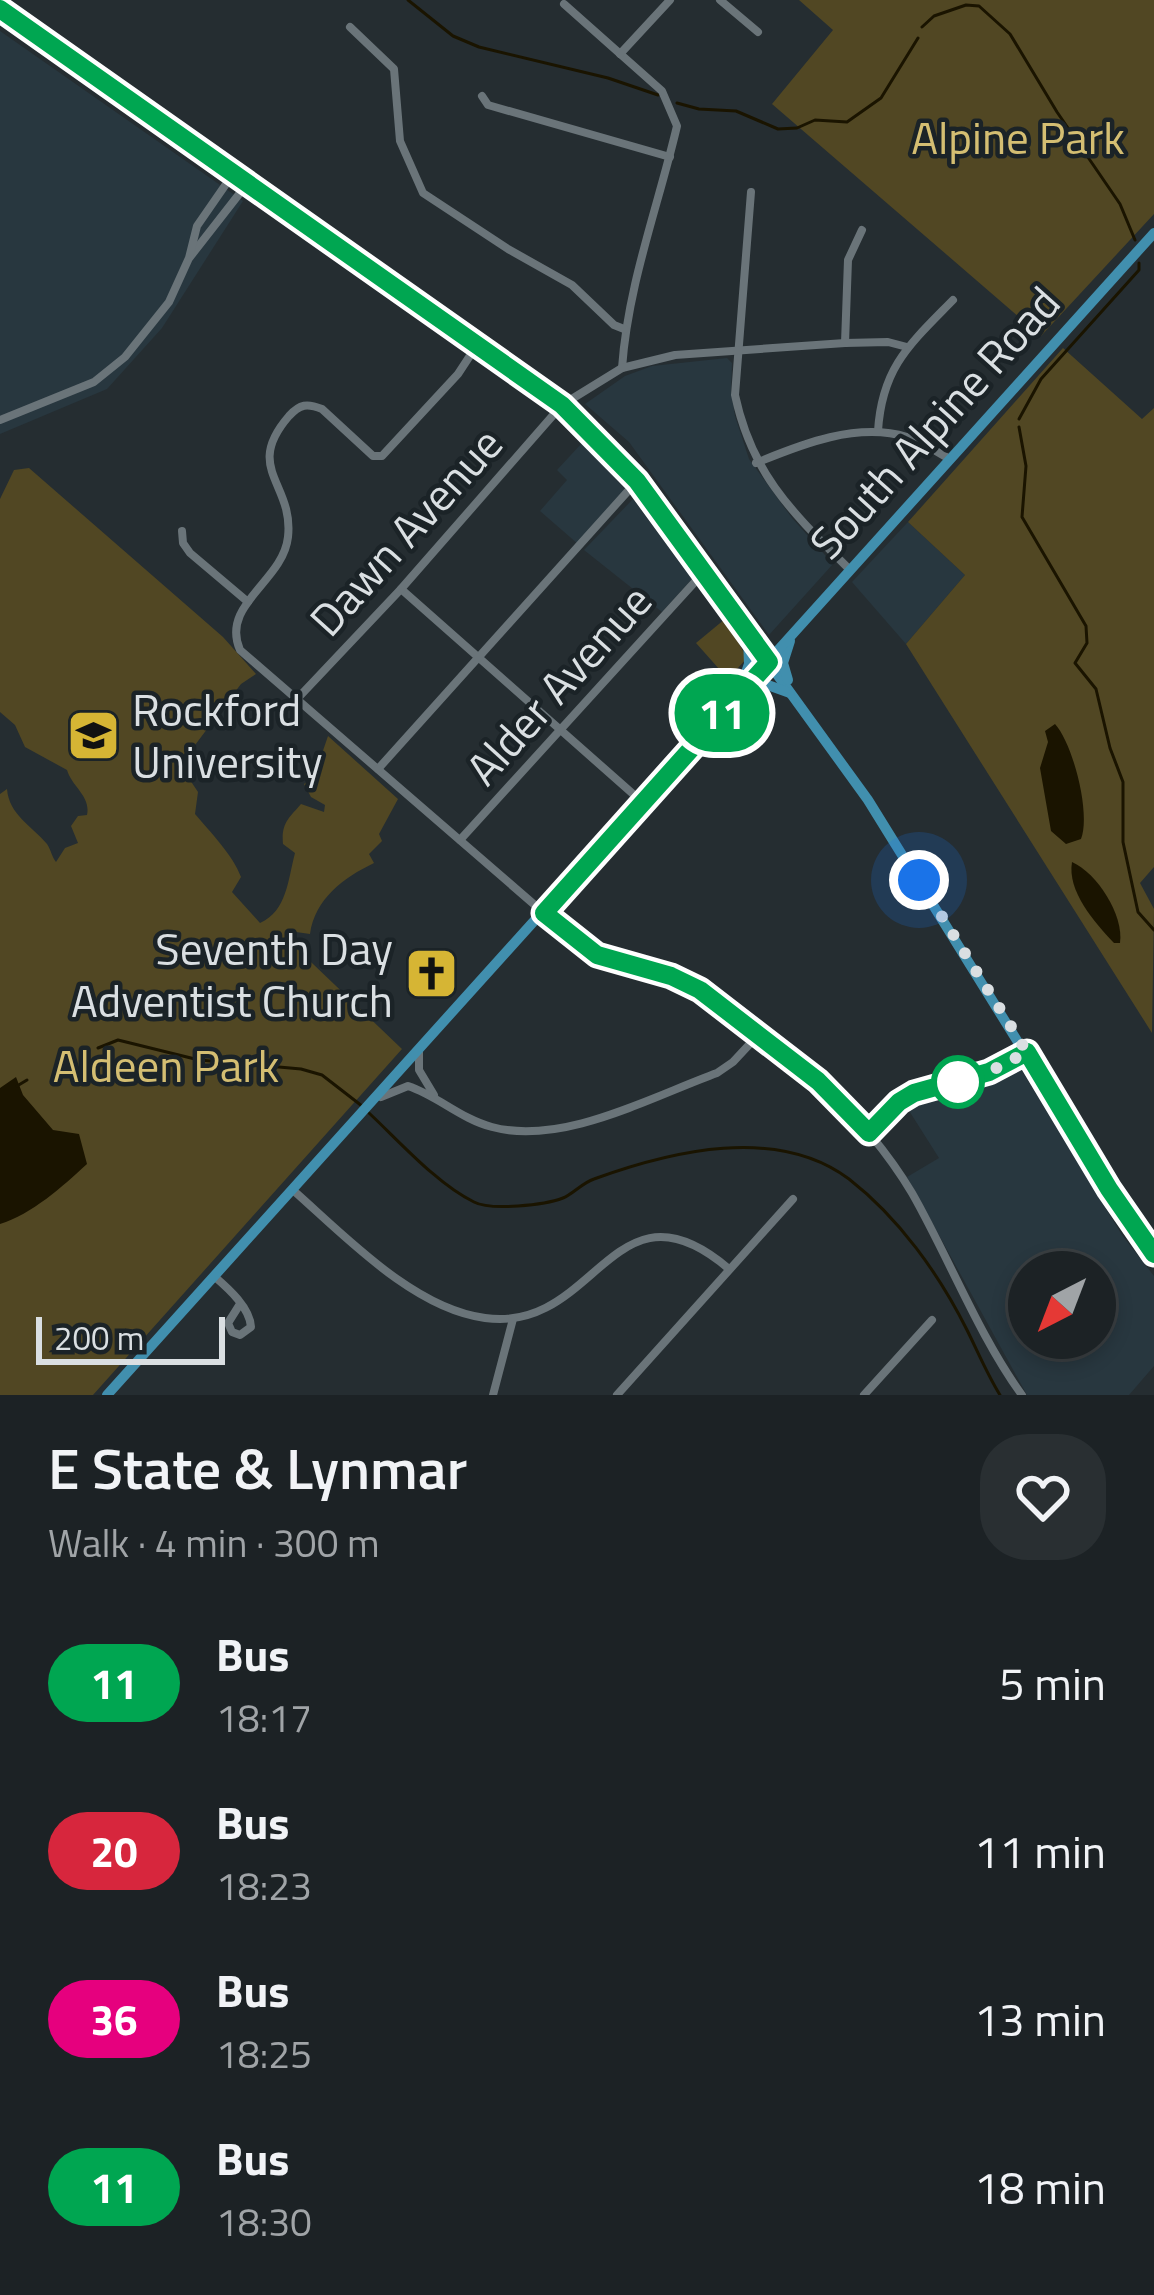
<!DOCTYPE html>
<html lang="en">
<head>
<meta charset="utf-8">
<style>
  :root { --surface:#1c2225; --page:#292f32; --text:#f1f3f6; --muted:#a0a4a7; --line:#3a3f42 }
  body { margin:0; font-family:"Titillium Web",sans-serif; background:var(--page); color:var(--text); height:100vh; display:flex; flex-direction:column; font-size:45px; white-space:nowrap }
  * { box-sizing:border-box; margin:0 }
  p { font-size:39px; color:var(--muted) }
  .icon { flex:none; width:66px; height:66px; fill:none; stroke:currentColor; stroke-width:2; stroke-linecap:round; stroke-linejoin:round }
  .map { position:relative; height:1395px; overflow:hidden }
  .drawer { display:flex; flex-direction:column; background:var(--surface); flex:1 }
  .drawer>* { flex:none }
  .badge { padding:0 24px; border-radius:39px; font-size:42px; line-height:78px }
  .needle { width:78px; rotate:222deg }
  .fabs { position:absolute; left:1008px; top:1251px; display:grid; gap:24px }
  .fabs a { display:grid; place-items:center; width:108px; height:108px; border-radius:50%; background:var(--surface); box-shadow:0 6px 18px #0003,0 0 0 3px var(--line); font-size:60px }
  .scale { position:absolute; left:36px; bottom:30px; width:189px; box-sizing:border-box; padding-left:12px; border:6px solid #dadfe2; border-top:0; font-size:33px; line-height:42px; white-space:nowrap; color:#dadfe2; -webkit-text-stroke:9px #1b2327; paint-order:stroke }
  .you { position:absolute; width:60px; height:60px; margin:-30px; border:9px solid #fff; border-radius:50%; background:#1a73e8; box-shadow:0 0 0 18px #1a73e833 }
  .map>.badge { position:absolute; translate:-50% -50%; box-shadow:0 0 0 6px #fff }
  .round { display:grid; place-items:center; flex:none; width:126px; height:126px; border-radius:48px; background:var(--page) }
  .summary { display:flex; align-items:center; justify-content:space-between; height:204px; padding:0 48px }
  h1 { font-size:57px; font-weight:600; line-height:90px }
  ul { padding:0; list-style:none }
  li { display:flex; align-items:center; gap:36px; height:168px; padding:0 48px }
  li div { flex:1 }
  li b { display:block; font-size:45px }
  li em { font-style:normal }
  li .badge { min-width:132px; font-weight:700; text-align:center }
  .map>svg:first-child { display:block }
  .built { fill:#28373f; fill-rule:evenodd }
  .green { fill:#514723 }
  .water { fill:#1a1400 }
  .lines { fill:none; stroke-linecap:round; stroke-linejoin:round }
  .stream { stroke:#1a1400; stroke-width:3 }
  .minor { stroke:#6a7479; stroke-width:8 }
  .major { stroke:#418fae; stroke-width:10 }
  .line-casing { stroke:#fff; stroke-width:27 }
  .line { stroke:#00a651; stroke-width:18 }
  .walk { stroke:#dadfe2; stroke-width:12; stroke-dasharray:0 21.6 }
  .stop-dot { fill:#fff; stroke:#00a651; stroke-width:6 }
  .labels { text-anchor:middle; dominant-baseline:central; stroke-width:9; stroke-linejoin:round; paint-order:stroke }
  .park-label { font-size:45px; fill:#d4be72; stroke:#1b2327 }
  .street-label { font-size:45px; fill:#dadfe2; stroke:#1b2327 }
  .poi-label { font-size:45px; fill:#dadfe2; stroke:#1b2327; text-anchor:start }
</style>
</head>
<body>
<div class="map">
<svg width="1154" height="1395" viewBox="0 0 1154 1395">
  <rect width="100%" height="100%" fill="#252d31"/>
  <!-- built -->
  <g class="built">
    <polygon points="0,31 243,201 162,328 107,389 0,434"/>
    <polygon points="727,358 732,363 731,392 735,416 749,459 792,518 833,564 769,635 629,442 585,404 625,376 652,366"/>
    <polygon points="582,443 626,490 578,544 540,511 567,480 557,470"/>
    <polygon points="633,499 692,579 662,612 584,550"/>
    <polygon points="908,522 965,575 906,644 852,582"/>
    <path d="M1019 1066 1122 1235 1154 1276V1366L1129 1395H1027L907 1177 939 1158 906 1106 932 1093 995 1078ZM1029 1272H1095V1338H1029Z"/>
  </g>
  <!-- green -->
  <g class="green">
    <polygon points="799,0 1154,0 1154,214 1041,336 772,104 833,30"/>
    <polygon points="1063,348 1142,419 1154,408 1154,867 1140,883 1154,909 1152,1033 906,644 965,575 908,522"/>
    <path d="M29 468 223 637 256 674 241 684 180 765 198 792 195 814C211 833 233 855 241 877L232 892 260 923C287 911 288 879 295 853L283 844C281 823 289 818 301 804L324 812 325 805 311 797 304 784 314 777 328 736 398 799 379 834 382 841 369 854 374 863C343 878 315 899 310 934L296 932 290 942 402 1049 93 1395H0V794L7 789C9 815 32 826 47 844 51 850 52 857 56 862L65 848 78 843 71 826 78 816 87 815C91 796 72 787 67 770L25 747 15 725 0 712V499L14 470Z"/>
    <polygon points="725,619 747,658 728,679 696,643"/>
  </g>
  <!-- water -->
  <g class="water">
    <path d="M1055 724C1073 744 1091 813 1081 839L1066 844 1051 831 1040 768 1048 742 1045 731Z"/>
    <path d="M1072 862C1097 873 1124 915 1120 943H1114C1094 922 1067 891 1072 862Z"/>
    <path d="M16 1077 23 1095 53 1130 79 1134 87 1164C62 1187 32 1214 0 1224V1088Z"/>
  </g>
  <g class="lines">
    <!-- stream -->
    <g class="stream">
      <polyline points="408,0 453,36 479,47 608,78 658,95"/>
      <polyline points="922,27 934,16 966,5 979,6 1010,34 1057,112 1120,204 1135,240"/>
      <polyline points="677,103 699,109 736,111 778,129 797,128 815,120 847,122 881,98 918,38"/>
      <polyline points="1019,419 1041,379 1139,270 1139,263"/>
      <polyline points="1019,427 1026,466 1022,517 1086,626 1087,643 1075,663 1096,689 1110,748 1123,782 1123,842 1138,912 1154,930"/>
      <polyline points="98,1048 118,1040 199,1060 301,1069 322,1075 362,1106"/>
      <polyline points="17,1086 27,1080"/>
      <path d="M369 1113C398 1140 438 1185 474 1202 491 1211 545 1205 563 1198 573 1194 582 1183 594 1179 671 1151 777 1125 849 1179 899 1218 939 1274 967 1330 978 1352 987 1374 1000 1395"/>
    </g>
    <!-- minor -->
    <g class="minor">
      <polyline points="720,0 758,32"/>
      <path d="M564 4 662 91 677 126C658 207 628 284 622 368"/>
      <polyline points="350,27 394,69 400,141 423,193 508,249 572,285 614,325 624,329"/>
      <polyline points="620,54 670,0"/>
      <polyline points="482,96 488,105 670,157"/>
      <path d="M751 192 735 395C752 475 793 513 849 569"/>
      <polyline points="190,257 247,184"/>
      <polyline points="845,343 848,260 862,230"/>
      <path d="M477 345 458 374 382 456H373L322 409C307 403 300 404 289 416 243 469 294 483 288 537 283 582 220 604 240 650L581 945C618 968 664 968 701 991 781 1040 863 1111 912 1193 948 1256 980 1338 1022 1395"/>
      <polyline points="0,420 94,382 125,357 169,302 189,258 197,226 233,174"/>
      <path d="M878 431C882 367 910 344 953 300"/>
      <path d="M756 463C802 444 857 422 907 437 922 441 936 452 950 459"/>
      <polyline points="182,531 183,543 190,553 248,602"/>
      <polyline points="401,589 641,801"/>
      <polyline points="297,699 401,589 562,405 622,368 675,355 845,343 888,342 907,347"/>
      <polyline points="378,769 637,481"/>
      <polyline points="460,840 703,573"/>
      <polyline points="419,1050 419,1070 434,1095"/>
      <path d="M381 1097 408 1086C438 1096 461 1119 492 1127 562 1146 651 1097 717 1073L733 1062 760 1033"/>
      <polyline points="869,1133 899,1102 914,1093 989,1072 1027,1052"/>
      <path d="M294 1191C345 1236 414 1309 485 1318 597 1334 613 1170 729 1269"/>
      <path d="M215 1277C229 1289 250 1308 251 1327L240 1335 232 1332 228 1323 240 1304"/>
      <polyline points="493,1395 513,1319"/>
      <polyline points="617,1395 793,1199"/>
      <polyline points="864,1395 932,1320"/>
    </g>
    <!-- major -->
    <g class="major">
      <polyline points="0,9 562,405 637,481 868,800 1109,1189 1154,1254"/>
      <polyline points="788,680 783,663 790,641"/>
      <polyline points="740,690 749,664 748,638"/>
      <polyline points="746,691 765,684 790,693"/>
      <polyline points="107,1395 1154,233"/>
    </g>
  </g>
  <g class="lines">
    <defs>
      <polyline id="line" points="0,9 562,405 637,481 769,662 544,913 597,955 671,976 700,990 818,1081 869,1133 899,1102 914,1093 989,1072 1027,1052 1109,1189 1154,1254"/>
    </defs>
    <!-- line casing -->
    <use href="#line" class="line-casing"/>
    <!-- line -->
    <use href="#line" class="line"/>
    <!-- walk -->
    <polyline class="walk" points="919,880 1027,1052 989,1072 958,1082"/>
  </g>
  <!-- icons -->
  <defs>
    <symbol id="university-square" viewBox="-11 -11 22 22"><rect x="-9" y="-9" width="18" height="18" rx="4" fill="#d6b534" stroke="#1b2327"/><path d="M0-5L7-2L0 1L-7-2ZM-4 1L0 2.5L4 1V4Q0 6-4 4Z" fill="#111"/></symbol>
    <symbol id="church-square" viewBox="-11 -11 22 22"><rect x="-9" y="-9" width="18" height="18" rx="4" fill="#d6b534" stroke="#1b2327"/><path d="M-1.2-6h2.4v3.5h3.3v2.4h-3.3V6h-2.4V-.1h-3.3v-2.4h3.3Z" fill="#111"/></symbol>
  </defs>
  <g fill-rule="evenodd">
    <use href="#university-square" x="64" y="706" width="59" height="59"/>
    <use href="#church-square" x="402" y="944" width="59" height="59"/>
  </g>
  <!-- markers -->
  <circle class="stop-dot" cx="958" cy="1082" r="24"/>
  <g class="labels">
    <!-- park labels -->
    <g class="park-label">
      <text x="1018" y="137">Alpine Park</text>
      <text x="166" y="1065">Aldeen Park</text>
    </g>
    <!-- street labels -->
    <g class="street-label">
      <text transform="translate(934 422) rotate(-48)">South Alpine Road</text>
      <text transform="translate(405 531) rotate(-48)">Dawn Avenue</text>
      <text transform="translate(558 684) rotate(-48)">Alder Avenue</text>
    </g>
    <!-- poi labels -->
    <g class="poi-label">
      <text x="132" y="709">Rockford<tspan x="132" dy="52">University</tspan></text>
      <text x="393" y="948" text-anchor="end">Seventh Day<tspan x="393" dy="52">Adventist Church</tspan></text>
    </g>
  </g>
</svg>
<div class="fabs">
<a><svg class="needle" viewBox="-14 -14 28 28"><path d="M0-13l5 13h-10z" fill="#e53935"/><path d="M0 13l5-13h-10z" fill="#a0a4a7"/></svg></a>
</div>
<div class="scale">200 m</div>
<div class="you" style="left:919px;top:880px"></div>
<b class="badge" style="left:722px;top:713px;background:#00a651;color:#fff">11</b>
</div>
<section class="drawer">
<div class="summary"><div><h1>E State &amp; Lynmar</h1><p>Walk · 4 min · 300 m</p></div><a class="round"><svg class="icon" aria-label="heart" viewBox="0 0 24 24"><path d="M12 20l-8-8c-3-5 5-10 8-4 3-6 11-1 8 4z"/></svg></a></div>
<ul>
<li><span class="badge" style="background:#00a651;color:#fff">11</span><div><b>Bus</b><p>18:17</p></div><em>5 min</em></li>
<li><span class="badge" style="background:#d7263d;color:#fff">20</span><div><b>Bus</b><p>18:23</p></div><em>11 min</em></li>
<li><span class="badge" style="background:#e6007e;color:#fff">36</span><div><b>Bus</b><p>18:25</p></div><em>13 min</em></li>
<li><span class="badge" style="background:#00a651;color:#fff">11</span><div><b>Bus</b><p>18:30</p></div><em>18 min</em></li>
</ul>
</section>
</body>
</html>
